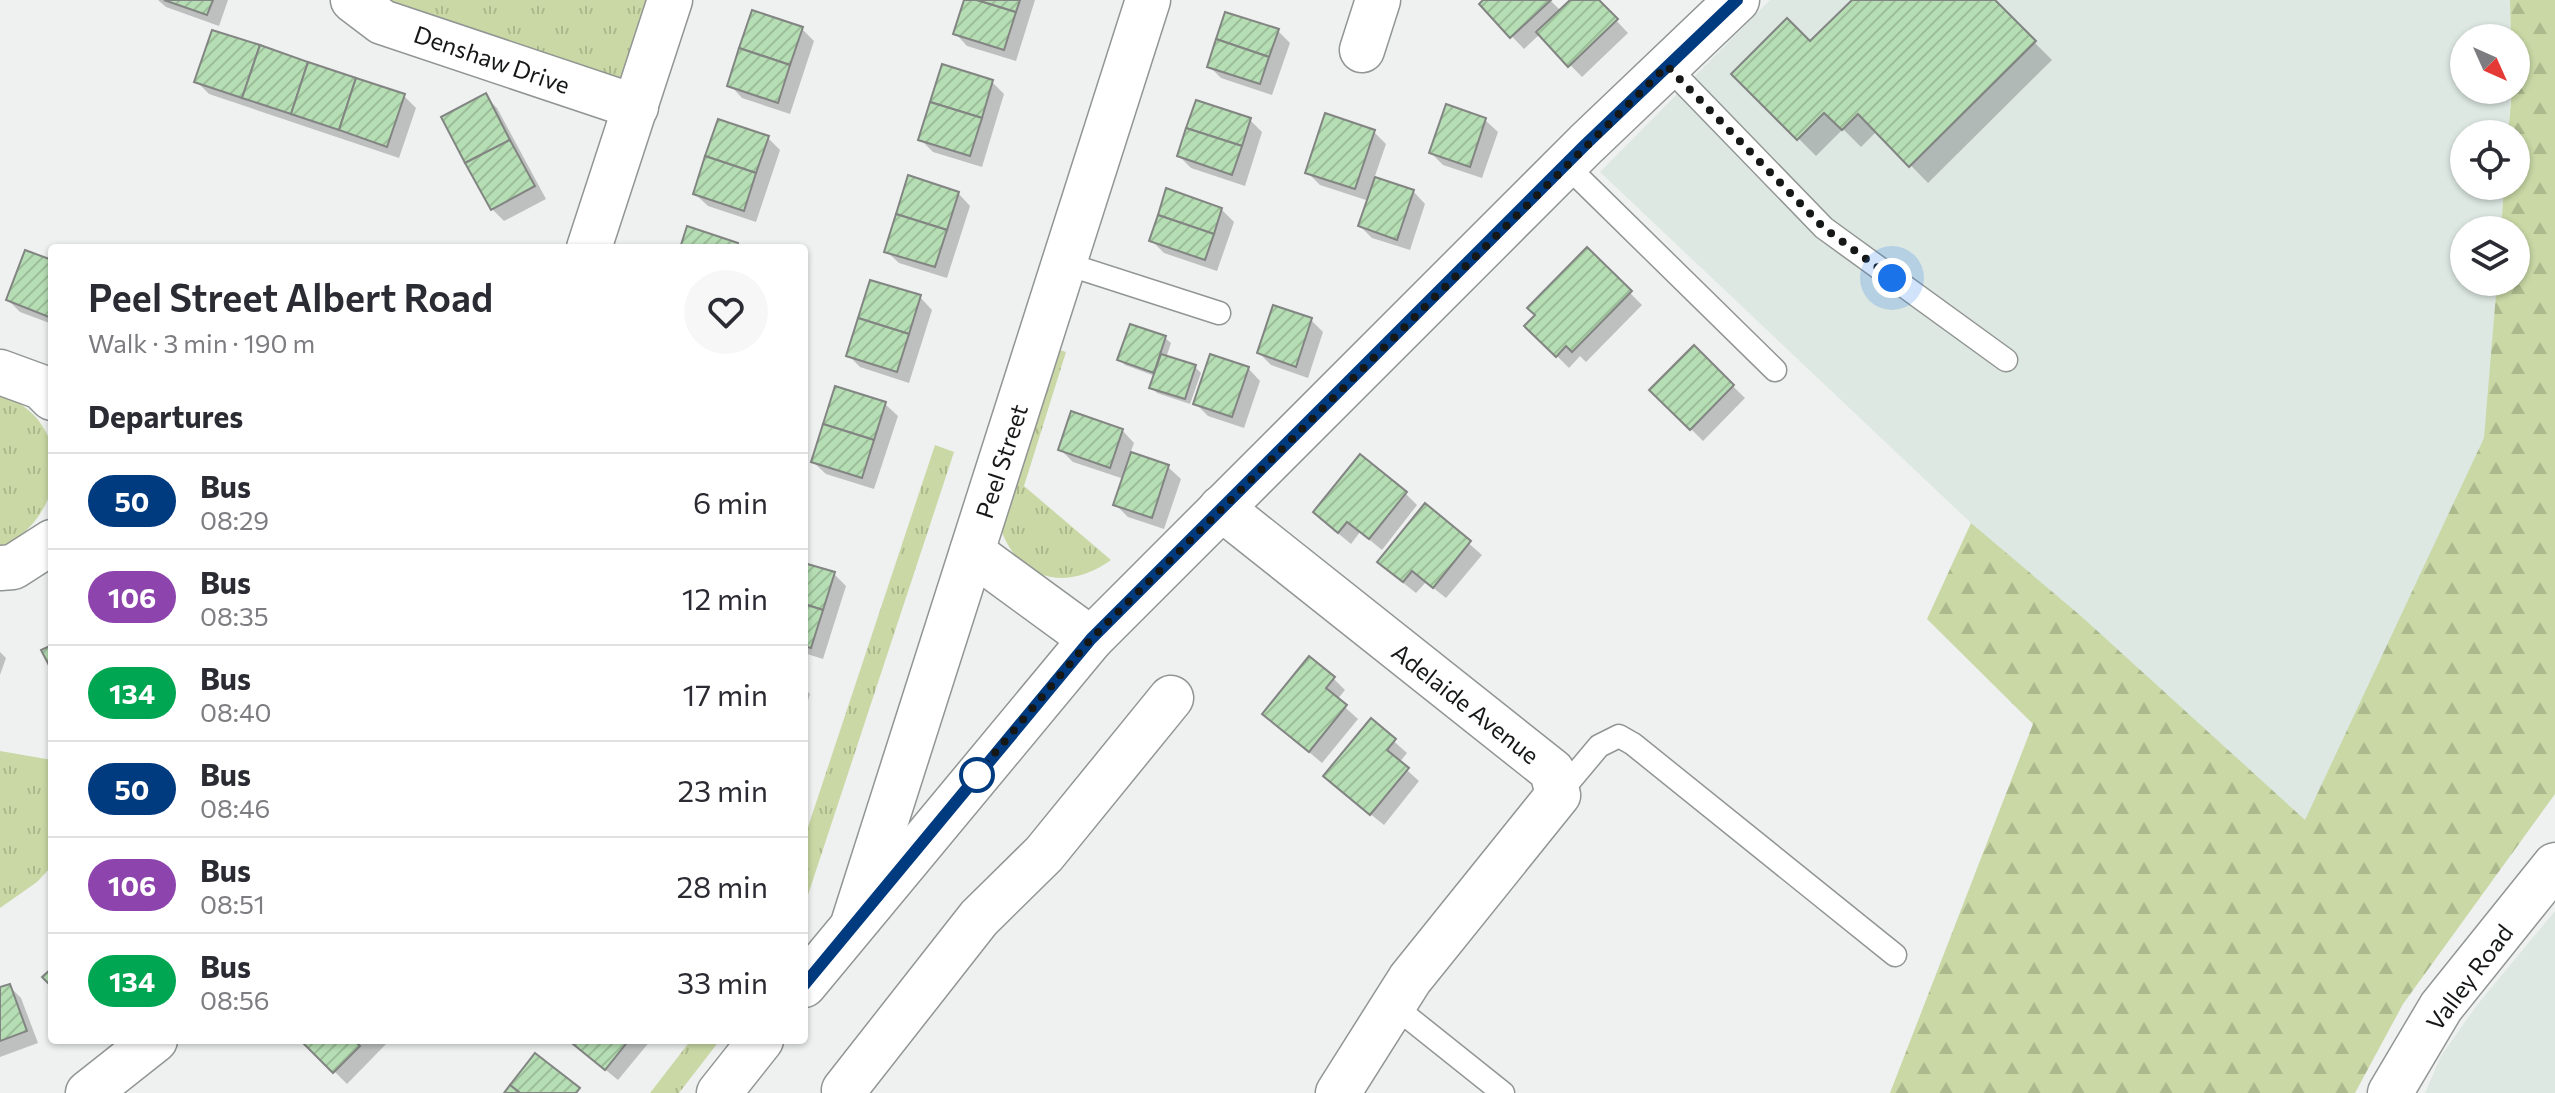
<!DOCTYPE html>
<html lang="en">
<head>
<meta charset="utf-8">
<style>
  :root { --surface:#fff; --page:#f7f7f7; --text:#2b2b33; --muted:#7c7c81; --line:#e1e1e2 }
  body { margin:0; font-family:Commissioner,sans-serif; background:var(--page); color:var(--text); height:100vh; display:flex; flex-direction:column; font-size:30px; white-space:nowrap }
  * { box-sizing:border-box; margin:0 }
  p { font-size:26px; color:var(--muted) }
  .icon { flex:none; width:44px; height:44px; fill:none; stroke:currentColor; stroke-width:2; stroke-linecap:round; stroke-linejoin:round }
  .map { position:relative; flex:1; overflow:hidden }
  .panel { position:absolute; left:48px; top:244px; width:760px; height:800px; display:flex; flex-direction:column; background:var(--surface); border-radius:8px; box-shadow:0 2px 6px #0004 }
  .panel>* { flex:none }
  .badge { padding:0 16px; border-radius:26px; font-size:28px; line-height:52px }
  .needle { width:52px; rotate:135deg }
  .buttons { position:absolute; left:2450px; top:24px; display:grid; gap:16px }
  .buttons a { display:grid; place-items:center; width:80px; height:80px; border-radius:50%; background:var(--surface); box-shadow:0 2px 6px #0004; font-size:40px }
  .you { position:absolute; width:40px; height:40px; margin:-20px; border:6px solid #fff; border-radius:50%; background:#1a73e8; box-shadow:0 0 0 12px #1a73e833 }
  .map>.badge { position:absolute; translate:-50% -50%; box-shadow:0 0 0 4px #fff }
  h2 { padding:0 40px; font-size:30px; line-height:72px }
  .round { display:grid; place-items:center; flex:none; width:84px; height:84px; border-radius:42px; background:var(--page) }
  .summary { display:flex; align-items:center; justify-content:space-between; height:136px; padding:0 40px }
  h1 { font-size:38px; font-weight:600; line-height:60px }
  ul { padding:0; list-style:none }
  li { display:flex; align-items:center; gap:24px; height:96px; padding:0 40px; border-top:2px solid var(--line) }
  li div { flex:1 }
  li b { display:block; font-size:30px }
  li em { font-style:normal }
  li .badge { min-width:88px; font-weight:700; text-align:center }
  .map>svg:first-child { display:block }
  .built { fill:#dde8e3 }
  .grass { fill:url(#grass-tufts) }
  .forest { fill:url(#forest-firs) }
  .shadow { fill:#0003 }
  .building { fill:url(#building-hatch); stroke:#828582; stroke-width:2 }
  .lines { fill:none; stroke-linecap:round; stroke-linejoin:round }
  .service-casing { stroke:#919593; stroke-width:25 }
  .minor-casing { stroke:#919593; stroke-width:47 }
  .tertiary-casing { stroke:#919593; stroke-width:47 }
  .service { stroke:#fff; stroke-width:22 }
  .minor { stroke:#fff; stroke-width:44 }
  .tertiary { stroke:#fff; stroke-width:44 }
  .line-casing { stroke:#fff; stroke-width:18 }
  .line { stroke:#003b80; stroke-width:12 }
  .walk { stroke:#161717; stroke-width:8; stroke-dasharray:0 14.4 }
  .stop-dot { fill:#fff; stroke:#003b80; stroke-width:4 }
  .labels { text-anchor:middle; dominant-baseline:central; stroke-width:7; stroke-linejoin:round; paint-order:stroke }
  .street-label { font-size:24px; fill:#161717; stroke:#fff }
</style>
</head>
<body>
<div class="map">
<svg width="2555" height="1093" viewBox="0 0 2555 1093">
  <defs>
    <pattern id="grass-tufts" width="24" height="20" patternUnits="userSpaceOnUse" patternTransform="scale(2)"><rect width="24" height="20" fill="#c9d8a5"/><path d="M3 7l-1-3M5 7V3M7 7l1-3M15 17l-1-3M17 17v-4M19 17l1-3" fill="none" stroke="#acb98d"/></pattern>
    <pattern id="forest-firs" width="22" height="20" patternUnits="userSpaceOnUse" patternTransform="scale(2)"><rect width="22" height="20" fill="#c9d8a5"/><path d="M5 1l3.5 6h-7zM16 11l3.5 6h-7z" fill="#acb98d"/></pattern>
    <pattern id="building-hatch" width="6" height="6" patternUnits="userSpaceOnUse" patternTransform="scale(2)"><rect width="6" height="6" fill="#b6deb4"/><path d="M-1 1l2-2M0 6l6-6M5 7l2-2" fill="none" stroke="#9cbe9a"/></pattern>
  </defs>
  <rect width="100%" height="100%" fill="#eef1f0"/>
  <!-- built -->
  <g class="built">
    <polygon points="1770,0 2510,0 2511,38 2464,38 2464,90 2511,90 2508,134 2464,134 2464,186 2504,186 2501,230 2464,230 2464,282 2497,282 2485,438 2305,821 1971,523 1600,172"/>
    <polygon points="2555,911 2555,1093 2425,1093 2441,1056 2477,1005"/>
  </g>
  <!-- grass -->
  <g class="grass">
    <polygon points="353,0 670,0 636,107"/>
    <path d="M1048 346 1066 352 1024 486 1111 560C1063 594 1015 579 998 521Z"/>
    <path d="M0 394C76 421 69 516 0 548Z"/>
    <polygon points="935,445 954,452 804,907 804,839"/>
    <polygon points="0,751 52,760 52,866 37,882 0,908"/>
    <polygon points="691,1040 720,1040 679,1093 650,1093"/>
  </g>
  <!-- forest -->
  <polygon class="forest" points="2510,0 2555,0 2555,794 2403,1004 2355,1093 1890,1093 2033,724 1927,619 1971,523 2082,617 2305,820 2484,438 2497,282 2516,282 2516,230 2501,230 2504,186 2516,186 2516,134 2508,134 2512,90 2516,90 2516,38 2511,38"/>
  <!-- shadow -->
  <g class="shadow">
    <polygon points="158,0 228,0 219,26 166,7"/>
    <polygon points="966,0 1035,0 1016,61 967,46 955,33"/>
    <polygon points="1486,0 1550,0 1561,11 1573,0 1597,0 1628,33 1582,77 1540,34 1524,49 1481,4"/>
    <polygon points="1855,0 1992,0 2052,60 1928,183 1877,131 1861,147 1843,129 1816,156 1734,74 1810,44"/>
    <polygon points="802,29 814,41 790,114 742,98 730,85"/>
    <polygon points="1278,31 1290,43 1272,95 1221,78 1209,66"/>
    <polygon points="196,81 404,96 416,108 399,158 209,94"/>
    <polygon points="992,82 1004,94 982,167 933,152 920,139"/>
    <polygon points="485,96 497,108 546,199 504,221 492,209"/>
    <polygon points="1447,107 1485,120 1498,132 1482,178 1443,165 1431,153"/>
    <polygon points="1250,120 1262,132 1245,186 1191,168 1179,156"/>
    <polygon points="1374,132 1386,144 1374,179 1413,191 1425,204 1410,250 1372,238 1360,226 1369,201 1320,185 1308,173"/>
    <polygon points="768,138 780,150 756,222 708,206 695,194"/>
    <polygon points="958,193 970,206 947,278 899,263 886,251"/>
    <polygon points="1221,209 1234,222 1217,271 1164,253 1151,240"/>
    <polygon points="1587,250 1642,305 1586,362 1580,356 1569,368 1527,326"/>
    <polygon points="26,253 52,262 52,324 20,312 8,300"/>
    <polygon points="920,297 932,310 909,383 860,367 848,355"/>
    <polygon points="1311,320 1323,332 1308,378 1271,365 1259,353"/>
    <polygon points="1165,338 1171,343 1166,358 1195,367 1201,373 1190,404 1157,393 1151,387 1155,376 1125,365 1120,360"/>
    <polygon points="1694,348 1745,398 1703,441 1652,390"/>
    <polygon points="1248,368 1260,381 1244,428 1208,416 1195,403"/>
    <polygon points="885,404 898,416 874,489 826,474 813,462"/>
    <polygon points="1122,430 1134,443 1130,454 1168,467 1181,479 1164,529 1128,517 1116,505 1124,479 1073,462 1061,450"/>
    <polygon points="1405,493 1417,505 1382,550 1360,532 1351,544 1327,524"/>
    <polygon points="1425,505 1482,555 1446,598 1426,582 1416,593 1392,574"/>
    <polygon points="804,565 834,574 846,586 823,659 804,653"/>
    <polygon points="0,652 6,658 0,675"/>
    <polygon points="1333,678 1345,690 1337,700 1358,719 1322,763 1264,714"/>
    <polygon points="804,688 810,694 804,713"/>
    <polygon points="1371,721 1407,753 1399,763 1419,781 1384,825 1338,788"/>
    <polygon points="9,986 21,998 38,1043 0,1057 0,989"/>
    <polygon points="303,1040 390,1040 347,1084"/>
    <polygon points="569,1040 651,1040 618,1080"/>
  </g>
  <!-- building -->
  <g class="building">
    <polygon points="164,0 213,0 207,15"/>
    <polygon points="964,0 977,0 1016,12 1004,50 953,34"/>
    <polygon points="977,0 1020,0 1016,12"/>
    <polygon points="1483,0 1551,0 1510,38 1479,4"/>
    <polygon points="1570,0 1599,0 1618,19 1568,67 1536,32"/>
    <polygon points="1852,0 1995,0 2036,41 1909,167 1858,114 1842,130 1824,113 1797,140 1731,74 1787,18 1810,41"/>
    <polygon points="752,10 803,27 790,65 739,48"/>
    <polygon points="1225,12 1279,29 1269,57 1216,39"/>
    <polygon points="212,30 260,45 242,98 194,82"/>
    <polygon points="1216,39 1269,57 1260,84 1207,67"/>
    <polygon points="260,45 308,62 291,114 242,98"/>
    <polygon points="739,48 790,65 778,103 727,86"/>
    <polygon points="308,62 356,78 339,130 291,114"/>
    <polygon points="942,64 993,80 982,118 930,102"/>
    <polygon points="356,78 405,94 387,147 339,130"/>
    <polygon points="486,93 510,140 465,163 441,117"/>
    <polygon points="1196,100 1251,118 1242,146 1186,128"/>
    <polygon points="930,102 982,118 970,156 918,140"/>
    <polygon points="1446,104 1486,118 1470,167 1429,153"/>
    <polygon points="1325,113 1375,130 1355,189 1305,173"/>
    <polygon points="718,119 769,136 756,173 705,156"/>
    <polygon points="1186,128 1242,146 1232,175 1177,156"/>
    <polygon points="510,140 535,186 491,210 465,163"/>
    <polygon points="705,156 756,173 744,211 693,194"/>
    <polygon points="908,175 959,192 947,230 896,214"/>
    <polygon points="1375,177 1414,190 1397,240 1358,226"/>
    <polygon points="1166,188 1222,208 1214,234 1158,215"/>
    <polygon points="896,214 947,230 935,267 884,252"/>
    <polygon points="1158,215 1214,234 1205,260 1149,241"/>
    <polygon points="687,226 738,243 737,248 680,248"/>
    <polygon points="1587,247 1632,291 1572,352 1566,346 1556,357 1524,326 1535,315 1527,308"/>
    <polygon points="25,250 52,260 49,317 6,300"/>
    <polygon points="870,280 921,295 909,334 858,318"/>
    <polygon points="1273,305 1312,318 1296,367 1257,353"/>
    <polygon points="858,318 909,334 897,372 846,356"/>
    <polygon points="1130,324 1166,336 1154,373 1117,360"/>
    <polygon points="1694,345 1734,385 1690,430 1649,390"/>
    <polygon points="1161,354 1196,365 1185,399 1149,388"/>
    <polygon points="1210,354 1249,367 1232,417 1193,404"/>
    <polygon points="835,386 886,402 874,440 823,424"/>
    <polygon points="1071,411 1123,429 1110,468 1058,450"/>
    <polygon points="823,424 874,440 862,478 811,462"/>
    <polygon points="1131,452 1169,465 1152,518 1113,505"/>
    <polygon points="1360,454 1407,492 1369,539 1347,522 1338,533 1313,512"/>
    <polygon points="1425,503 1471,541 1433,588 1412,571 1403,582 1377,562"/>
    <polygon points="804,563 835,572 823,610 804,604"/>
    <polygon points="804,604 823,610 811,648 804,646"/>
    <polygon points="52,645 52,671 41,650"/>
    <polygon points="1309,656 1335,677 1326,688 1347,705 1309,752 1262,714"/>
    <polygon points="1371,718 1396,739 1387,750 1409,768 1370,815 1323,776"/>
    <polygon points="52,968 52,987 42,977"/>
    <polygon points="10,984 27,1031 0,1041 0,987"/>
    <polygon points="300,1040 354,1040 360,1046 333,1073"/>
    <polygon points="568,1040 629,1040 605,1070"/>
    <polygon points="535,1053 580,1088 576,1093 520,1093 510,1085"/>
    <polygon points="510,1085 520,1093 504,1093"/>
  </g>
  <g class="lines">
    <defs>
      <g id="service">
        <polyline points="1667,66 1824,228 2006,360"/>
        <polyline points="1565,164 1775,370"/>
        <polyline points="1064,263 1219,313"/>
        <polyline points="1558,795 1599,746 1619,736 1633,744 1895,955"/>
        <polyline points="1394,1006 1503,1093"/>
      </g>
      <g id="minor">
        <polyline points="353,0 382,22 636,107"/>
        <polyline points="1362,50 1378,0"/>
        <polyline points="589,248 670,0"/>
        <polyline points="0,372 41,387 52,398"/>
        <polyline points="1221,508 1552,771 1558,795 1410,979 1338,1093"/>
        <polyline points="972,552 1091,639"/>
        <polyline points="0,568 13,567 52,542"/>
        <polyline points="854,921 1148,0"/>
        <polyline points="844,1090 979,918 1044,854 1171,698"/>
        <polyline points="88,1093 155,1040"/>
        <polyline points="2390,1093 2441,1007 2555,865"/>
      </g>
      <g id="tertiary">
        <polyline points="804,985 1091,639 1586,144 1737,0"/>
        <polyline points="719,1093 761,1040"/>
      </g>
    </defs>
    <!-- service casing -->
    <use href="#service" class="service-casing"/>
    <!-- minor casing -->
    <use href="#minor" class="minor-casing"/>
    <!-- tertiary casing -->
    <use href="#tertiary" class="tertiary-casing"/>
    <!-- service -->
    <use href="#service" class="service"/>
    <!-- minor -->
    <use href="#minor" class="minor"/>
    <!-- tertiary -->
    <use href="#tertiary" class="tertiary"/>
  </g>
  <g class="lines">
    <defs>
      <polyline id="line" points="804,985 1091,639 1586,144 1737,0"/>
    </defs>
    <!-- line casing -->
    <use href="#line" class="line-casing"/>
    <!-- line -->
    <use href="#line" class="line"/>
    <!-- walk -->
    <polyline class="walk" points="977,775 972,780 1091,639 1667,66 1824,228 1892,278"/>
  </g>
  <!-- markers -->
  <circle class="stop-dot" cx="977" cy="775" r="16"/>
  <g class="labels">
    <!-- street labels -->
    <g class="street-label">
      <text transform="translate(492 59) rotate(19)">Denshaw Drive</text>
      <text transform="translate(1001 461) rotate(-72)">Peel Street</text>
      <text transform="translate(1466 703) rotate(38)">Adelaide Avenue</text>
      <text transform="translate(2469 977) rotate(-53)">Valley Road</text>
    </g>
  </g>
</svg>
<div class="buttons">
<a><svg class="needle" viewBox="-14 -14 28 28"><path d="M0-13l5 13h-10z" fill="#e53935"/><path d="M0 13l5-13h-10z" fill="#7c7c81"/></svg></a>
<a><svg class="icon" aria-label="locate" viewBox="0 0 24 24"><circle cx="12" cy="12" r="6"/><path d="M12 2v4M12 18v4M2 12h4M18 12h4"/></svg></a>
<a><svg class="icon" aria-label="layers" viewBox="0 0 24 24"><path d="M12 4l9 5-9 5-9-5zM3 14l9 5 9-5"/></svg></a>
</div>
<div class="you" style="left:1892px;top:278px"></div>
<section class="panel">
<div class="summary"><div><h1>Peel Street Albert Road</h1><p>Walk · 3 min · 190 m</p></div><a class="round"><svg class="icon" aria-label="heart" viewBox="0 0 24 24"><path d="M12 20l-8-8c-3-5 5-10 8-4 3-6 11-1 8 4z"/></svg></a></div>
<h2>Departures</h2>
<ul>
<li><span class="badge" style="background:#003b80;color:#fff">50</span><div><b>Bus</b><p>08:29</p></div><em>6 min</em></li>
<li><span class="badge" style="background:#8e44ad;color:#fff">106</span><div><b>Bus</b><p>08:35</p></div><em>12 min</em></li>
<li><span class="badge" style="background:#00a651;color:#fff">134</span><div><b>Bus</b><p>08:40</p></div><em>17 min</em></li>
<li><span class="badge" style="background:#003b80;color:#fff">50</span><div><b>Bus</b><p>08:46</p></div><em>23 min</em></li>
<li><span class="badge" style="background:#8e44ad;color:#fff">106</span><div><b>Bus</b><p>08:51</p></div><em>28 min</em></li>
<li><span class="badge" style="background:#00a651;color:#fff">134</span><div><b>Bus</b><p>08:56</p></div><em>33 min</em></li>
</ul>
</section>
</div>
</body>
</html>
